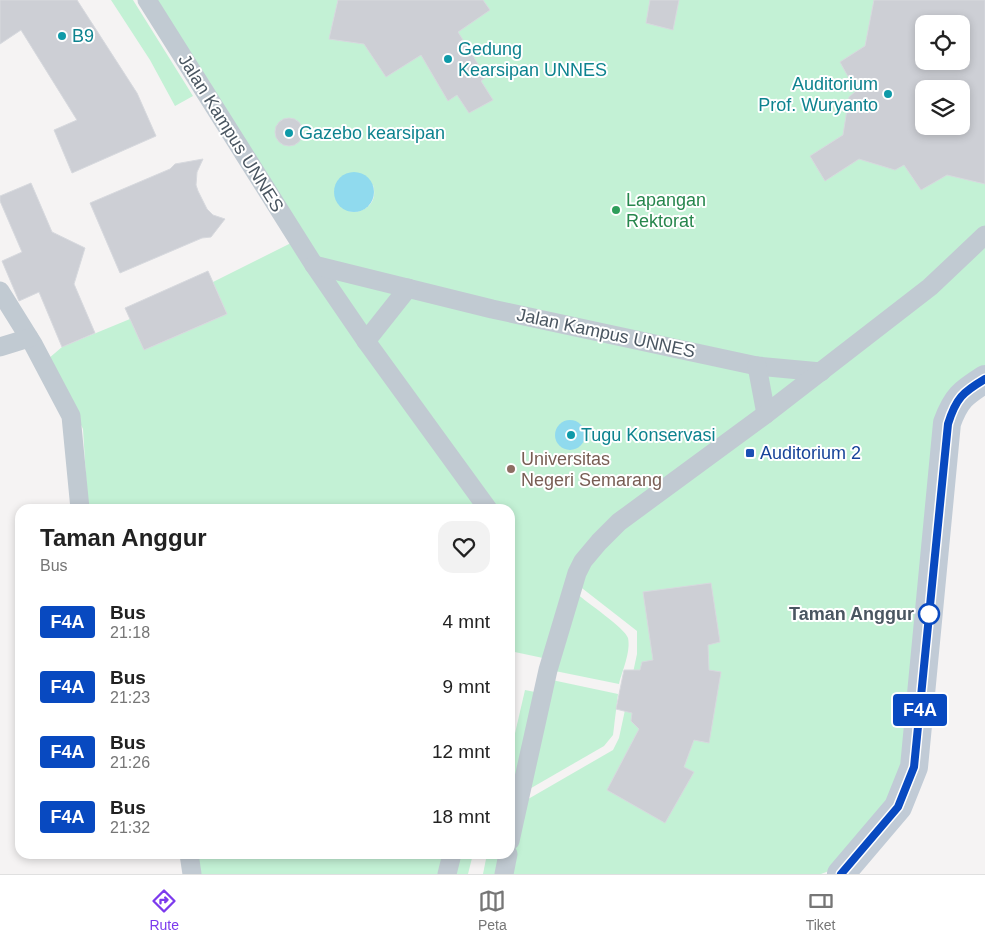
<!DOCTYPE html>
<html lang="id">
<head>
<meta charset="utf-8">
<style>
  :root { --surface:#fff; --page:#f2f2f2; --text:#222; --muted:#767676; --line:#e0e0e0; --accent:#7c3aed }
  body { margin:0; font-family:Helvetica,sans-serif; background:var(--page); color:var(--text); height:100vh; display:flex; flex-direction:column; font-size:19px; white-space:nowrap }
  * { box-sizing:border-box; margin:0 }
  p { font-size:16px; color:var(--muted) }
  .icon { flex:none; width:28px; height:28px; fill:none; stroke:currentColor; stroke-width:2; stroke-linecap:round; stroke-linejoin:round }
  .map { position:relative; flex:1; overflow:hidden }
  .drawer { position:absolute; left:15px; top:504px; width:500px; height:355px; display:flex; flex-direction:column; background:var(--surface); border-radius:15px; box-shadow:0 2px 8px #0003 }
  .drawer>* { flex:none }
  .badge { padding:0 10px; border-radius:4px; font-size:18px; line-height:32px }
  .fabs { position:absolute; left:915px; top:15px; display:grid; gap:10px }
  .fabs a { display:grid; place-items:center; width:55px; height:55px; border-radius:10px; background:var(--surface); box-shadow:0 2px 8px #0003; font-size:25px }
  .map>.badge { position:absolute; translate:-50% -50%; box-shadow:0 0 0 2px #fff }
  .round { display:grid; place-items:center; flex:none; width:52px; height:52px; border-radius:15px; background:var(--page) }
  .summary { display:flex; align-items:center; justify-content:space-between; height:85px; padding:0 25px }
  h1 { font-size:24px; font-weight:800; line-height:38px }
  ul { padding:0; list-style:none }
  li { display:flex; align-items:center; gap:15px; height:65px; padding:0 25px }
  li div { flex:1 }
  li b { display:block; font-size:19px }
  li em { font-style:normal }
  li .badge { min-width:55px; font-weight:700; text-align:center }
  .dock { display:flex; justify-content:space-around; align-items:center; height:70px; border-top:1px solid var(--line); background:var(--surface); font-size:14px; color:var(--muted) }
  .dock a { display:grid; justify-items:center; gap:2px }
  .dock .active { color:var(--accent) }
  .map>svg:first-child { display:block }
  .green { fill:#c3f1d5; fill-rule:evenodd }
  .water { fill:#90daee }
  .building { fill:#cdcfd5; stroke:#d7d9de; fill-rule:evenodd }
  .lines { fill:none; stroke-linecap:round; stroke-linejoin:round }
  .street { stroke:#c1cad2; stroke-width:19 }
  .secondary { stroke:#c1cbd6; stroke-width:28 }
  .line-casing { stroke:#fff; stroke-width:11 }
  .line { stroke:#0849c0; stroke-width:8 }
  .culture-dot { fill:#0f9aa8; stroke:#fff; stroke-width:2 }
  .leisure-dot { fill:#2e9e5b; stroke:#fff; stroke-width:2 }
  .transit-dot { fill:#1a4fb4; stroke:#fff; stroke-width:2 }
  .education-dot { fill:#8d6e63; stroke:#fff; stroke-width:2 }
  .stop-dot { fill:#fff; stroke:#0849c0; stroke-width:2.5 }
  .labels { text-anchor:middle; dominant-baseline:central; stroke-width:4; stroke-linejoin:round; paint-order:stroke }
  .culture-label { font-size:18px; fill:#0d838f; stroke:#fff; text-anchor:start }
  .street-label { font-size:18px; fill:#4a5661; stroke:#fff }
  .leisure-label { font-size:18px; fill:#27864d; stroke:#fff; text-anchor:start }
  .transit-label { font-size:18px; fill:#164399; stroke:#fff; text-anchor:start }
  .education-label { font-size:18px; fill:#785e54; stroke:#fff; text-anchor:start }
  .stop-label { font-size:18px; font-weight:bold; fill:#4a5661; stroke:#fff; text-anchor:end }
</style>
</head>
<body>
<div class="map">
<svg width="985" height="874" viewBox="0 0 985 874">
  <rect width="100%" height="100%" fill="#f5f3f3"/>
  <!-- green -->
  <g class="green">
    <polygon points="111,0 133,0 193,96 175,106 150,60"/>
    <path d="M154 0H985V228L927 284 821 367 759 362 317 262ZM924 24H961V61H924ZM924 89H961V126H924ZM339 179 373 185C378 201 367 213 350 212L334 192Z"/>
    <polygon points="293,242 481,509 88,509 83,429 48,359 62,347 130,319 144,350 227,314 213,282"/>
    <polygon points="985,242 985,370 956,391 905,764 891,797 837,868 821,874 510,874 523,802 613,750 619,738 637,654 637,631 578,585 588,565 623,527"/>
    <polygon points="327,273 399,291 366,332"/>
    <polygon points="409,293 753,370 762,413 612,522 543,658 510,651 510,605 513,567 510,509 497,509 373,341"/>
    <polygon points="763,371 807,376 770,405"/>
    <path d="M576 593C586 602 625 628 628 638 631 652 622 671 619 684L555 671Z"/>
    <polygon points="552,680 618,694 613,735 604,746 526,791"/>
    <polygon points="525,690 535,692 510,820 510,755"/>
    <polygon points="194,854 446,854 441,874 196,874"/>
    <polygon points="458,854 473,854 468,874 454,874"/>
    <polygon points="487,854 503,854 499,874 483,874"/>
  </g>
  <!-- water -->
  <g class="water">
    <circle cx="354" cy="192" r="20"/>
    <circle cx="570" cy="435" r="15"/>
  </g>
  <!-- building -->
  <g class="building">
    <polygon points="0,0 77,0 137,93 156,136 72,173 54,130 77,120 21,30 0,44"/>
    <polygon points="338,0 483,0 490,10 458,32 486,77 481,81 493,100 469,113 457,95 448,101 421,55 386,77 364,44 329,39"/>
    <polygon points="650,0 679,0 673,30 646,23"/>
    <path d="M874 0H985V184L947 175 921 190 904 165 895 170 859 159 825 181 810 156 843 135 849 97 856 91 840 62 865 46ZM924 24H961V61H924ZM924 89H961V126H924Z"/>
    <circle cx="289" cy="132" r="14"/>
    <polygon points="203,159 197,172 196,185 198,191 207,209 213,215 225,219 211,237 202,238 120,273 90,203 170,169 175,164"/>
    <polygon points="31,183 52,232 85,248 74,284 95,333 62,347 39,292 19,301 2,261 22,252 0,201 0,196"/>
    <polygon points="208,271 227,314 144,350 125,308"/>
    <polygon points="711,583 720,642 708,645 709,670 721,672 709,743 694,740 684,767 694,772 665,823 607,790 639,729 631,721 632,713 616,709 624,670 640,670 642,662 653,660 643,592"/>
  </g>
  <g class="lines">
    <!-- street -->
    <g class="street">
      <polyline points="147,0 314,265 366,341 488,509"/>
      <polyline points="314,265 492,309 757,366 821,372"/>
      <polyline points="0,291 33,344 71,416 80,509"/>
      <polyline points="366,341 408,288"/>
      <polyline points="0,347 29,338"/>
      <polyline points="757,366 766,414"/>
      <polyline points="510,841 548,670 577,573 583,561 599,542 619,522 766,414 930,287 985,235"/>
      <polyline points="189,854 192,874"/>
      <polyline points="447,874 452,854"/>
      <polyline points="504,874 508,854"/>
    </g>
    <!-- secondary -->
    <path class="secondary" d="M841 874 898 807 914 767 947 423C956 398 963 393 985 379"/>
  </g>
  <g class="lines">
    <defs>
      <path id="line" d="M841 874 898 807 914 767 948 424C956 398 963 392 985 379"/>
    </defs>
    <!-- line casing -->
    <use href="#line" class="line-casing"/>
    <!-- line -->
    <use href="#line" class="line"/>
  </g>
  <!-- markers -->
  <g class="culture-dot">
    <circle cx="62" cy="36" r="5"/>
    <circle cx="448" cy="59" r="5"/>
    <circle cx="888" cy="94" r="5"/>
    <circle cx="289" cy="133" r="5"/>
    <circle cx="571" cy="435" r="5"/>
  </g>
  <circle class="leisure-dot" cx="616" cy="210" r="5"/>
  <rect class="transit-dot" x="745" y="448" width="10" height="10" rx="2.5"/>
  <circle class="education-dot" cx="511" cy="469" r="5"/>
  <circle class="stop-dot" cx="929" cy="614" r="10"/>
  <g class="labels">
    <!-- culture labels -->
    <g class="culture-label">
      <text x="72" y="36">B9</text>
      <text x="458" y="49">Gedung<tspan x="458" dy="21">Kearsipan UNNES</tspan></text>
      <text x="878" y="84" text-anchor="end">Auditorium<tspan x="878" dy="21">Prof. Wuryanto</tspan></text>
      <text x="299" y="133">Gazebo kearsipan</text>
      <text x="581" y="435">Tugu Konservasi</text>
    </g>
    <!-- street labels -->
    <g class="street-label">
      <text transform="translate(231 133) rotate(58)">Jalan Kampus UNNES</text>
      <text transform="translate(606 333) rotate(12)">Jalan Kampus UNNES</text>
    </g>
    <!-- leisure labels -->
    <g class="leisure-label">
      <text x="626" y="200">Lapangan<tspan x="626" dy="21">Rektorat</tspan></text>
    </g>
    <!-- transit labels -->
    <g class="transit-label">
      <text x="760" y="453">Auditorium 2</text>
    </g>
    <!-- education labels -->
    <g class="education-label">
      <text x="521" y="459">Universitas<tspan x="521" dy="21">Negeri Semarang</tspan></text>
    </g>
    <!-- stop labels -->
    <g class="stop-label">
      <text x="914" y="614">Taman Anggur</text>
    </g>
  </g>
</svg>
<div class="fabs">
<a><svg class="icon" aria-label="locate" viewBox="0 0 24 24"><circle cx="12" cy="12" r="6"/><path d="M12 2v4M12 18v4M2 12h4M18 12h4"/></svg></a>
<a><svg class="icon" aria-label="layers" viewBox="0 0 24 24"><path d="M12 4l9 5-9 5-9-5zM3 14l9 5 9-5"/></svg></a>
</div>
<b class="badge" style="left:920px;top:710px;background:#0849c0;color:#fff">F4A</b>
<section class="drawer">
<div class="summary"><div><h1>Taman Anggur</h1><p>Bus</p></div><a class="round"><svg class="icon" aria-label="heart" viewBox="0 0 24 24"><path d="M12 20l-8-8c-3-5 5-10 8-4 3-6 11-1 8 4z"/></svg></a></div>
<ul>
<li><span class="badge" style="background:#0849c0;color:#fff">F4A</span><div><b>Bus</b><p>21:18</p></div><em>4 mnt</em></li>
<li><span class="badge" style="background:#0849c0;color:#fff">F4A</span><div><b>Bus</b><p>21:23</p></div><em>9 mnt</em></li>
<li><span class="badge" style="background:#0849c0;color:#fff">F4A</span><div><b>Bus</b><p>21:26</p></div><em>12 mnt</em></li>
<li><span class="badge" style="background:#0849c0;color:#fff">F4A</span><div><b>Bus</b><p>21:32</p></div><em>18 mnt</em></li>
</ul>
</section>
</div>
<nav class="dock">
<a class="active"><svg class="icon" aria-label="directions" viewBox="0 0 24 24"><path d="M12 3l9 9-9 9-9-9zM9 14v-3h6M13 9l2 2-2 2"/></svg>Rute</a>
<a><svg class="icon" aria-label="map" viewBox="0 0 24 24"><path d="M3 6l6-2 6 2 6-2v14l-6 2-6-2-6 2zM9 4v14M15 6v14"/></svg>Peta</a>
<a><svg class="icon" aria-label="tickets" viewBox="0 0 24 24"><path d="M3 7h18v10H3zM15 7v10"/></svg>Tiket</a>
</nav>
</body>
</html>
